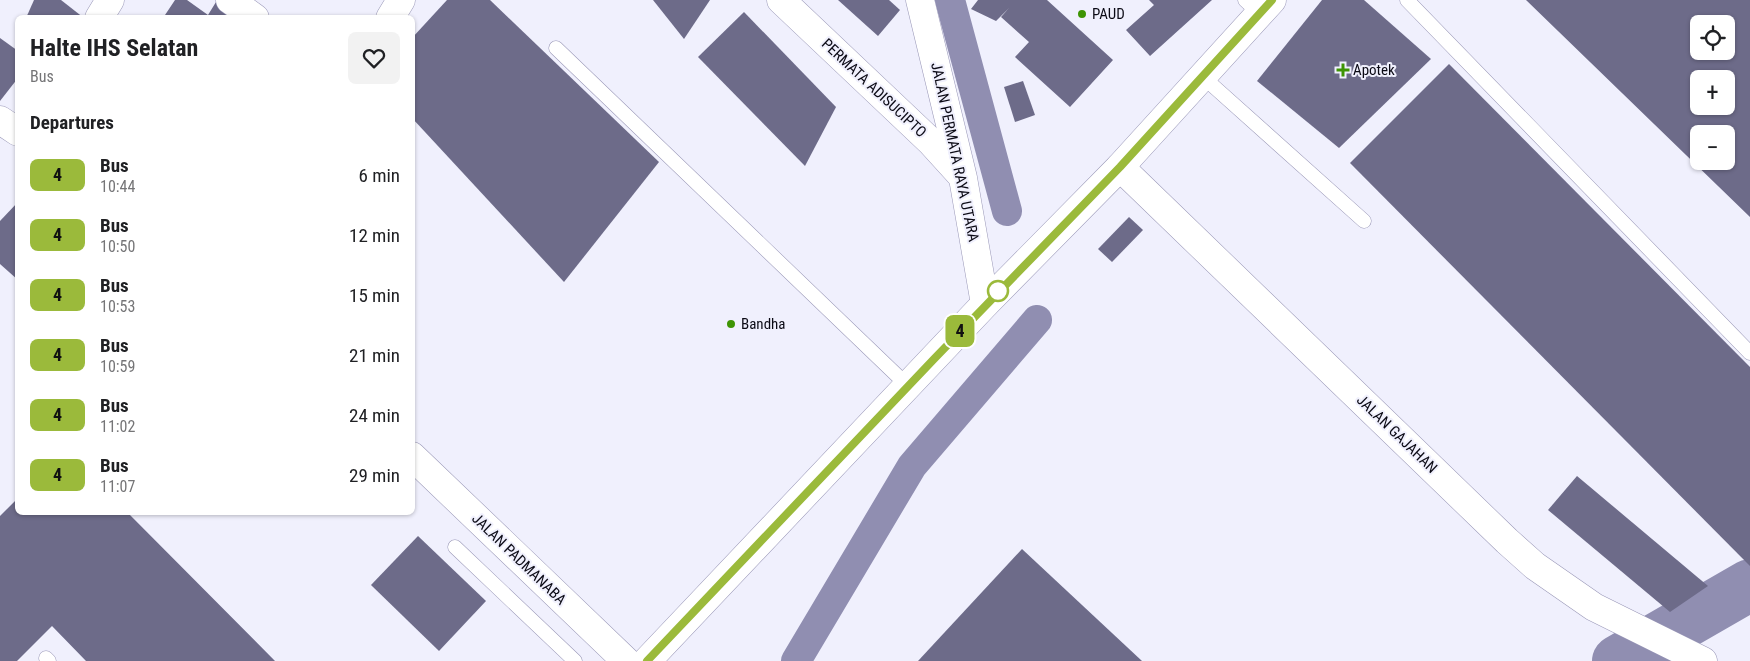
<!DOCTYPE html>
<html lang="en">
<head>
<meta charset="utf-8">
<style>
  :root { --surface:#fff; --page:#f2f2f2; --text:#202124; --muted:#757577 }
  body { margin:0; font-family:"Roboto Condensed",sans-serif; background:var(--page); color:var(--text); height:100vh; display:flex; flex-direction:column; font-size:19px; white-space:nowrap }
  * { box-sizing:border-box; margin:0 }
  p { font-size:16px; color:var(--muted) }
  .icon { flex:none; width:28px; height:28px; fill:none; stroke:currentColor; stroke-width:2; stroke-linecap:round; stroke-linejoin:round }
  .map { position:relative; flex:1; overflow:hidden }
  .panel { position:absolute; left:15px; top:15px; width:400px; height:500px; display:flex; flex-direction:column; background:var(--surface); border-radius:8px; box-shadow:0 1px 4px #0004 }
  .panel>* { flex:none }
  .badge { padding:0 10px; border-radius:8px; font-size:18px; line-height:32px }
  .tools { position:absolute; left:1690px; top:15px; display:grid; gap:10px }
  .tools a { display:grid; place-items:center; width:45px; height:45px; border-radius:8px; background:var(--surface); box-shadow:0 1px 4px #0004; font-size:25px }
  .map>.badge { position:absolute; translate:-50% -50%; box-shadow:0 0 0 2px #fff }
  h2 { padding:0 15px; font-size:19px; line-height:45px }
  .round { display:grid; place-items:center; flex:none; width:52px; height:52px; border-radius:8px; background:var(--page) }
  .overview { display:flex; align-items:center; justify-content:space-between; height:85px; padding:0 15px }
  h1 { font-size:24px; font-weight:700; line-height:38px }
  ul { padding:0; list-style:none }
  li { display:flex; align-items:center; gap:15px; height:60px; padding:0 15px }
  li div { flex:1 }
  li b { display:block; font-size:19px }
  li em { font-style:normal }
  li .badge { min-width:55px; font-weight:700; text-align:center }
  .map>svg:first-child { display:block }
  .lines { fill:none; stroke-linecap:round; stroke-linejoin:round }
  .canal { stroke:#908eb1; stroke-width:30 }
  .river { stroke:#908eb1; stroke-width:52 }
  .building { fill:#6d6b89; fill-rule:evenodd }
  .lane-casing { stroke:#9997b7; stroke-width:15 }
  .street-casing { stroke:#9997b7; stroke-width:29 }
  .secondary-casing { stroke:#9997b7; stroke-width:29 }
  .highway-casing { stroke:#9997b7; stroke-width:29 }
  .lane { stroke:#fff; stroke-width:14 }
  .street { stroke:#fff; stroke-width:28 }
  .secondary { stroke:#fff; stroke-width:28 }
  .highway { stroke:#fff; stroke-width:28 }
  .line-casing { stroke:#fff; stroke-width:11 }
  .line { stroke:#9bba3b; stroke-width:8 }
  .poi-dot { fill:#3e9404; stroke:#f0f0fd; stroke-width:2 }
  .stop-dot { fill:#fff; stroke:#9bba3b; stroke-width:2.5 }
  .labels { text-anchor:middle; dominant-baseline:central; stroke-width:4; stroke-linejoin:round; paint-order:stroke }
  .poi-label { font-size:15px; fill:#0b0a15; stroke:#f0f0fd; text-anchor:start }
  .street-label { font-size:15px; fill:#0b0a15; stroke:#f0f0fd }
</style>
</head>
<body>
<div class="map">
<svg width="1750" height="661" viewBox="0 0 1750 661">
  <rect width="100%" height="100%" fill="#f0f0fd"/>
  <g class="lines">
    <!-- canal -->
    <g class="canal">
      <polyline points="950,0 1007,211"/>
      <polyline points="796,661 912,466 1037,320"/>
    </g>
    <!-- river -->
    <polyline class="river" points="1618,661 1750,585"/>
  </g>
  <!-- building -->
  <g class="building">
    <polygon points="34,0 61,0 84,18 26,18"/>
    <polygon points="175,0 187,0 208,15 216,2 235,15 233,18 163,18"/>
    <polygon points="447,0 490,0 659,162 564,282 412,118 412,38"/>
    <polygon points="653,0 710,0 684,39"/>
    <polygon points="838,0 889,0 900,10 878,36"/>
    <polygon points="978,0 1047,0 1113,60 1070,107 1015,57 1029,42 1001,17 1009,8 996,21 971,9"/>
    <polygon points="1149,0 1212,0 1150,56 1126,30 1154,5"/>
    <polygon points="1322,0 1364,0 1431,59 1339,148 1257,81"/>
    <path d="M1526 0H1750V217ZM1699 24H1726V51H1699ZM1699 79H1726V106H1699ZM1699 134H1726V161H1699Z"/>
    <polygon points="744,12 836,107 805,166 698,57"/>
    <polygon points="0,38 18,51 18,78 0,101"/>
    <polygon points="1449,64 1750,367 1750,566 1350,163"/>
    <polygon points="1023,81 1035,115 1015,122 1004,87"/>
    <polygon points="18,202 18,280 0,264 0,221"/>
    <polygon points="1129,217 1143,230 1112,262 1098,249"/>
    <polygon points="1577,476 1708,586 1670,612 1548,510"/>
    <polygon points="18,498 18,512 127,512 275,661 86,661 52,626 17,661 0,661 0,516"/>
    <polygon points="418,536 486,601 439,651 371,585"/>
    <polygon points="1022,549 1142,661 918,661"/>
  </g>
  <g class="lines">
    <defs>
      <g id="lane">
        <polyline points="1245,0 1259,13"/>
        <polyline points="1407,0 1750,353"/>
        <polyline points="556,48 908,386"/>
        <polyline points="1202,76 1364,221"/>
        <polyline points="455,547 575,661"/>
        <polyline points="46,658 49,661"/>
      </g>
      <g id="street">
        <polyline points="230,0 255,18"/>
        <polyline points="781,0 931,142 961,175"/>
        <polyline points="920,0 963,178 985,304"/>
        <polyline points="99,18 110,0"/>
        <polyline points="390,18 401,0"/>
        <polyline points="0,120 18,132"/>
        <polyline points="412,456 626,661"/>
      </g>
      <polyline id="secondary" points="1120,167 1507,541 1535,566 1594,607 1703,661"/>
      <polyline id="highway" points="647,661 985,304 1120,167 1272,0"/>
    </defs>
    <!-- lane casing -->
    <use href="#lane" class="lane-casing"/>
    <!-- street casing -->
    <use href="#street" class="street-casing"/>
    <!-- secondary casing -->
    <use href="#secondary" class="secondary-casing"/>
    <!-- highway casing -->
    <use href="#highway" class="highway-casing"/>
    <!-- lane -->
    <use href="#lane" class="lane"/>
    <!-- street -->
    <use href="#street" class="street"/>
    <!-- secondary -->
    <use href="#secondary" class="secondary"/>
    <!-- highway -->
    <use href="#highway" class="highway"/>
  </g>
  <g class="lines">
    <defs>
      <polyline id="line" points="647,661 934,359 1120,167 1272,0"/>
    </defs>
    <!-- line casing -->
    <use href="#line" class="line-casing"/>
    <!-- line -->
    <use href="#line" class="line"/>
  </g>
  <!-- markers -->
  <g class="poi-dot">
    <circle cx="1082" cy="14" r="5"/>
    <path d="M1340.5 62.5h5v5h5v5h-5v5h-5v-5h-5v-5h5z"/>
    <circle cx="731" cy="324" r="5"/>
  </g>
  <circle class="stop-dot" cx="998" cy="291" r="10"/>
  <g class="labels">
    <!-- poi labels -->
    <g class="poi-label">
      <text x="1092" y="14">PAUD</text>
      <text x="1353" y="70">Apotek</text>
      <text x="741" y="324">Bandha</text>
    </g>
    <!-- street labels -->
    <g class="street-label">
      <text transform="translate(874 88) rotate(43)">PERMATA ADISUCIPTO</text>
      <text transform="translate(955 152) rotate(78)">JALAN PERMATA RAYA UTARA</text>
      <text transform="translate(1397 434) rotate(44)">JALAN GAJAHAN</text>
      <text transform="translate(519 559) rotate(44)">JALAN PADMANABA</text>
    </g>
  </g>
</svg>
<div class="tools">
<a><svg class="icon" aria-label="locate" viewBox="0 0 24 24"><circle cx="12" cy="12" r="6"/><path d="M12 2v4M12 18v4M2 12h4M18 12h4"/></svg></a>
<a>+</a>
<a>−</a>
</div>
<b class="badge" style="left:960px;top:331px;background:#9bba3b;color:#111">4</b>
<section class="panel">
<div class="overview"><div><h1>Halte IHS Selatan</h1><p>Bus</p></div><a class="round"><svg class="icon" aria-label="heart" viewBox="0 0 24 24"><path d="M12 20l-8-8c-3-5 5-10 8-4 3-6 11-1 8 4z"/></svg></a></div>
<h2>Departures</h2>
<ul>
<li><span class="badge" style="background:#9bba3b;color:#111">4</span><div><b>Bus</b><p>10:44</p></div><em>6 min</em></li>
<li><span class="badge" style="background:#9bba3b;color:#111">4</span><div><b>Bus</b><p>10:50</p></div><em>12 min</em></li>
<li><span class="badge" style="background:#9bba3b;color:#111">4</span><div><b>Bus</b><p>10:53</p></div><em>15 min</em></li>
<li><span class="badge" style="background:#9bba3b;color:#111">4</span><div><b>Bus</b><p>10:59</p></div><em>21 min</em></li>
<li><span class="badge" style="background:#9bba3b;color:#111">4</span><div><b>Bus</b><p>11:02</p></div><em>24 min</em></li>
<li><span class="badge" style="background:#9bba3b;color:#111">4</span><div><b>Bus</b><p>11:07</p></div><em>29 min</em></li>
</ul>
</section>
</div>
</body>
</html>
